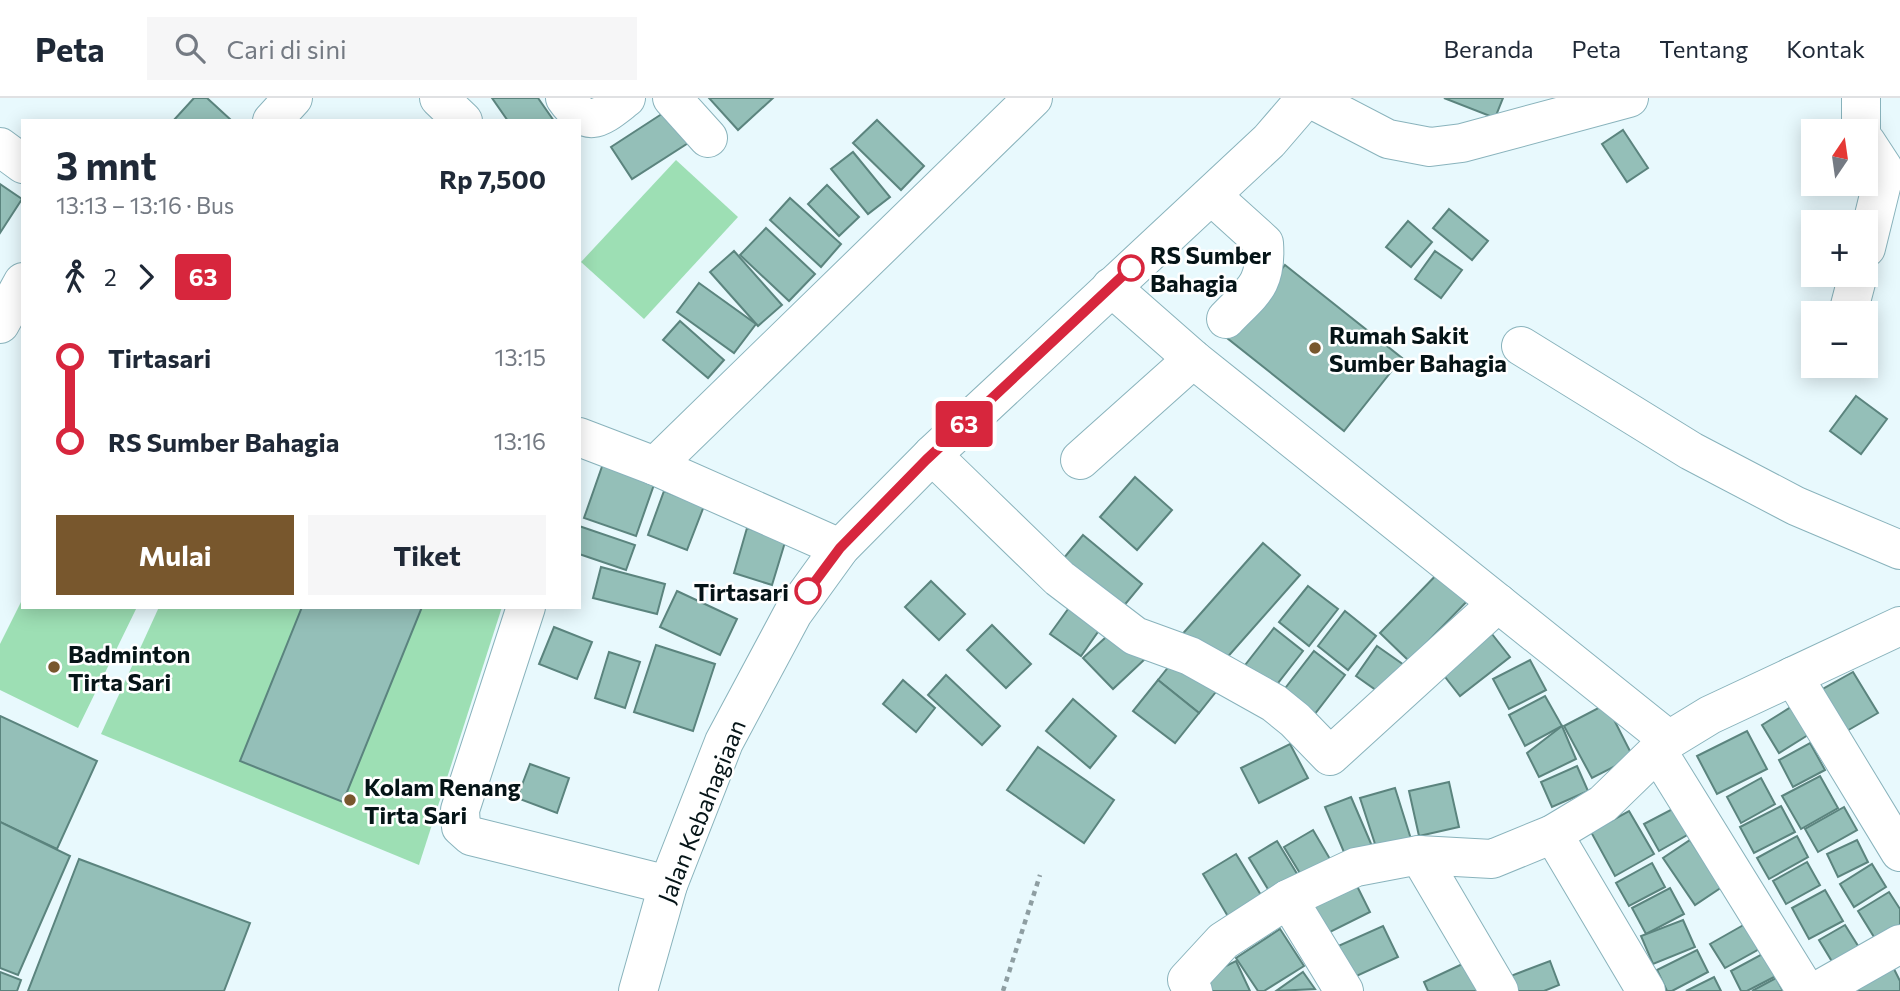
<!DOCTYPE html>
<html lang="id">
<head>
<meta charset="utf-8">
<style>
  :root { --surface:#fff; --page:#f6f6f7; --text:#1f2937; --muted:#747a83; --line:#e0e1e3; --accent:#78572d }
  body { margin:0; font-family:Commissioner,sans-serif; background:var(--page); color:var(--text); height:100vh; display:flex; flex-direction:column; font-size:26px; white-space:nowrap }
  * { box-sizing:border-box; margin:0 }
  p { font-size:23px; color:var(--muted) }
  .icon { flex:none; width:38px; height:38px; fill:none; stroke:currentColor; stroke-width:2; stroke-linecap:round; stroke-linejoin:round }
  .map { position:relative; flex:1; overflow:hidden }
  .side { position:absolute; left:21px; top:21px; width:560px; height:490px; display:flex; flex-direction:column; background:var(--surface); border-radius:0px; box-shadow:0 4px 18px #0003 }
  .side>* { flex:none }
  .badge { padding:0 14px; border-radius:5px; font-size:24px; line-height:46px }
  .needle { width:46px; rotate:13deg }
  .controls { position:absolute; left:1801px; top:21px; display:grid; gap:14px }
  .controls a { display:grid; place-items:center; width:77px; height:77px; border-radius:0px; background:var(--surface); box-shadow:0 4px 18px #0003; font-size:35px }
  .map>.badge { position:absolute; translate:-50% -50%; box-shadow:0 0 0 4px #fff }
  .legs { display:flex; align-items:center; gap:10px; height:77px; padding:0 35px; font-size:23px }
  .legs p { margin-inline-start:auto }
  .overview { display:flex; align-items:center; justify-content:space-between; height:119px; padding:0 35px }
  h1 { font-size:38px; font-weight:700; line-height:52px }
  .button { display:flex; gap:14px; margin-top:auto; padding:14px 35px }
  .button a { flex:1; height:80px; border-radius:0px; background:var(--accent); color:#fff; font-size:28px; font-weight:700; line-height:80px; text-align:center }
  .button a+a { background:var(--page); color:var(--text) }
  ul { padding:0 35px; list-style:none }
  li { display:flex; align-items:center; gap:24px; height:84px; font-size:26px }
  li i { display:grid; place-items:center; width:10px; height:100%; margin:0 9px; background:currentColor }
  li i::after { content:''; width:18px; height:18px; margin:-9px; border:5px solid; border-radius:50%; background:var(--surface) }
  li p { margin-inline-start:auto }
  li:first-child i { background:linear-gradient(#0000 50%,currentColor 0) }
  li:last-child i { background:linear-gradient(currentColor 50%,#0000 0) }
  header { display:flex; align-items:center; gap:42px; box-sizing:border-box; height:98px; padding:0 35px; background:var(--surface); border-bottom:2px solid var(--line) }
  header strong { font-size:33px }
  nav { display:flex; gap:38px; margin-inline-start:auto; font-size:24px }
  .search { width:490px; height:63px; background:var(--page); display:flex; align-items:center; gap:18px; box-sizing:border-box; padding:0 24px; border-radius:0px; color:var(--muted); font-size:26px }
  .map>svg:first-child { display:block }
  .green { fill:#9ddfb4 }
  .building { fill:#94bfb8; stroke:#5b847e; stroke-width:2 }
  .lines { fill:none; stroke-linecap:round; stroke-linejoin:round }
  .minor-casing { stroke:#89b3bc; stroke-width:40 }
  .path { stroke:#8e9ea2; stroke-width:4.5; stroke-dasharray:5 5; stroke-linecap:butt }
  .minor { stroke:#fff; stroke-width:38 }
  .line-1-casing { stroke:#fff; stroke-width:16 }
  .line-1 { stroke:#d7263d; stroke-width:10 }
  .stop-1-dot { fill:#fff; stroke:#d7263d; stroke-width:3.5 }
  .poi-dot { fill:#78572d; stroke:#fff; stroke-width:2.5 }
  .labels { text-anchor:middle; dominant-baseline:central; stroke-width:5; stroke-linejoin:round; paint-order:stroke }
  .stop-label { font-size:24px; font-weight:bold; fill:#051417; stroke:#fff; text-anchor:start }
  .poi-label { font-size:24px; font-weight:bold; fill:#051417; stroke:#fff; text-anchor:start }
  .street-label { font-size:24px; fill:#051417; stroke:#fff }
</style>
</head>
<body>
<header>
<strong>Peta</strong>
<div class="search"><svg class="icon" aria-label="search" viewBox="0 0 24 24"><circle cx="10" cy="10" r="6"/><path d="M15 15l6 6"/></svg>Cari di sini</div>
<nav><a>Beranda</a><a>Peta</a><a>Tentang</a><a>Kontak</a></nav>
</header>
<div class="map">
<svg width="1900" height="893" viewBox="0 0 1900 893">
  <rect width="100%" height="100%" fill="#e8f9fd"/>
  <!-- green -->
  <g class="green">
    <polygon points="676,62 738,119 644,221 581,164"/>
    <polygon points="23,500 23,509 137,509 78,630 0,592 0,546"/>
    <polygon points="159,509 502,509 419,767 101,636"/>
  </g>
  <!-- building -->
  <g class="building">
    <polygon points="194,0 207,0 231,22 173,23"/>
    <polygon points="492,0 538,0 554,23 508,23"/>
    <polygon points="709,0 773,0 738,32"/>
    <polygon points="1444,0 1503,0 1495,20"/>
    <polygon points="674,8 696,40 632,81 611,49"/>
    <polygon points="877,22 924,68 901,92 853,45"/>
    <polygon points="1623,32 1648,70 1627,84 1602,46"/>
    <polygon points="853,54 890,99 868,116 831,71"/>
    <polygon points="0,86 22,101 0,135"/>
    <polygon points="827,87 859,119 839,138 808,106"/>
    <polygon points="790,100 841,146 821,169 770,122"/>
    <polygon points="1449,111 1488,143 1472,162 1433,130"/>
    <polygon points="1408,123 1432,144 1411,169 1386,149"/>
    <polygon points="766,130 815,176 789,203 740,157"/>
    <polygon points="734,153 782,207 758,228 710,174"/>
    <polygon points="1435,153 1462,172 1441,200 1415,181"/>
    <polygon points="1285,167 1402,260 1344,333 1227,240"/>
    <polygon points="699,185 756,226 734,255 677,214"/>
    <polygon points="680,223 724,262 708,280 663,242"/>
    <polygon points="1856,298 1887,321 1861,356 1830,333"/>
    <polygon points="605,360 657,378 636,438 584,420"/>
    <polygon points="1135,379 1172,412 1137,452 1100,419"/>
    <polygon points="664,393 704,408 687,452 648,437"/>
    <polygon points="579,428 635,447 626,472 579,456"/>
    <polygon points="747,430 786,441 772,487 734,475"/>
    <polygon points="1083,437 1142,486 1117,516 1058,467"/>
    <polygon points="1263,445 1300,477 1216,572 1179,540"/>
    <polygon points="1445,468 1474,496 1409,563 1380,535"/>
    <polygon points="601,469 665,486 657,516 593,500"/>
    <polygon points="931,483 965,516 939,542 905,509"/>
    <polygon points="1308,488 1338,511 1309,548 1279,524"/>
    <polygon points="677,493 737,521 720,557 660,529"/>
    <polygon points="1076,500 1107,521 1081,558 1050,536"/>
    <polygon points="302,509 422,509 343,704 240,663"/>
    <polygon points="1345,513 1376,538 1348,572 1318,548"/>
    <polygon points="992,527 1031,566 1006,590 967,552"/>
    <polygon points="554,529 592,544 577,581 539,566"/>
    <polygon points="1116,530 1145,561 1113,591 1083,560"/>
    <polygon points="1274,530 1303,553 1271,594 1242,571"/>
    <polygon points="1492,536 1510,559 1460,598 1442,575"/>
    <polygon points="656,547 715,566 693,633 634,614"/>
    <polygon points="1377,548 1404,567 1383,597 1356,578"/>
    <polygon points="1314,553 1345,577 1314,617 1283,593"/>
    <polygon points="609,554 640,564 625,610 595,600"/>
    <polygon points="1178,557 1219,590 1199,615 1158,582"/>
    <polygon points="1530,562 1546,592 1509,611 1493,581"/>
    <polygon points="1853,574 1878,615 1845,634 1821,592"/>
    <polygon points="946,577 1000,628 982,647 928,597"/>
    <polygon points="903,582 935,610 916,634 883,606"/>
    <polygon points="1158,582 1199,615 1175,645 1133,613"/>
    <polygon points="1545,598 1562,628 1525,648 1509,617"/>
    <polygon points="1073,601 1116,638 1090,670 1046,633"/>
    <polygon points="1606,606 1633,659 1592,680 1564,628"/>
    <polygon points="1791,609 1808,637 1779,655 1762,627"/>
    <polygon points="0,618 97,663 57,751 0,724"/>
    <polygon points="1562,628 1576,661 1539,679 1527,655"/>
    <polygon points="1747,633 1767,671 1717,696 1697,658"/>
    <polygon points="1810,645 1825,672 1793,689 1779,662"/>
    <polygon points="1290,646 1308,680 1259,705 1241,670"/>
    <polygon points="1038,649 1114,702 1084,745 1007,692"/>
    <polygon points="530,666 569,680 557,715 517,700"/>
    <polygon points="1577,668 1588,693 1552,709 1541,684"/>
    <polygon points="1820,678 1838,710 1801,731 1782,698"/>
    <polygon points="1761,680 1775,706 1741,725 1727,699"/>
    <polygon points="1449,684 1459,729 1419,738 1409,693"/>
    <polygon points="1395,690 1411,741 1377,752 1360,700"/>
    <polygon points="1351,699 1372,748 1346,759 1325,709"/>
    <polygon points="1682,706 1696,732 1659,753 1644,726"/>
    <polygon points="1781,708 1795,734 1754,755 1740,729"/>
    <polygon points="1844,709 1857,732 1818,754 1805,731"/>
    <polygon points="1629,713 1654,756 1615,778 1591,734"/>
    <polygon points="0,724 70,758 18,877 0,870"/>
    <polygon points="1313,732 1330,761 1301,777 1284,749"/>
    <polygon points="1797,738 1808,759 1769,781 1757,760"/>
    <polygon points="1690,742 1722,789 1695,807 1663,760"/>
    <polygon points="1857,742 1868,764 1838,779 1827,756"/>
    <polygon points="1277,743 1302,784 1274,801 1249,760"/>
    <polygon points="1236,756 1267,807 1233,827 1203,776"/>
    <polygon points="79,761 250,825 224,893 28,893"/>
    <polygon points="1807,764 1820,787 1786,806 1773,783"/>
    <polygon points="1652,765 1665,789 1629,808 1616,785"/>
    <polygon points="1872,766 1886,789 1854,809 1840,786"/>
    <polygon points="1354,782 1370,814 1324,837 1308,805"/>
    <polygon points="1670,790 1684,816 1646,836 1632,810"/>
    <polygon points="1825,792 1843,823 1809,841 1792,810"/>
    <polygon points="1889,794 1900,811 1900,834 1879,847 1858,813"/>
    <polygon points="1683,822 1695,849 1653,866 1641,838"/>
    <polygon points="1747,825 1761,850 1725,870 1710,846"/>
    <polygon points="1845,827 1865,859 1839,875 1819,842"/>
    <polygon points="1383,828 1398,859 1350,881 1336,849"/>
    <polygon points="1280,831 1304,868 1264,893 1258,893 1236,860"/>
    <polygon points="1697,852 1708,874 1672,893 1667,893 1657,872"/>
    <polygon points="1766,854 1778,877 1747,893 1741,893 1731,873"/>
    <polygon points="1889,861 1900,883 1900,893 1853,893"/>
    <polygon points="1471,862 1479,893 1428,893 1424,884"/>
    <polygon points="1236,863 1250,893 1202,893 1197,882"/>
    <polygon points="1550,863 1559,887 1544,893 1513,893 1508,879"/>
    <polygon points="0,874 21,882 17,893 0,893"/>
    <polygon points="1303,874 1315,891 1276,893"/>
    <polygon points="1714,879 1721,893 1686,893"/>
    <polygon points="1776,880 1783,893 1752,893"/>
  </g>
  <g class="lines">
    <defs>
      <g id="minor">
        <polyline points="439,0 463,23"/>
        <path d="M565 0C588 33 600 20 626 0"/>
        <polyline points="672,0 708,40"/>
        <polyline points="1309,0 1388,41 1430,49 1462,45 1629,0"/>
        <polyline points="272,23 293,0"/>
        <polyline points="1861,33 1861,0"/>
        <polyline points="1866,44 1883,70 1883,81 1866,150"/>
        <polyline points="0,49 23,66"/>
        <path d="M1212 98 1264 145C1267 187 1253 193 1226 221"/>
        <polyline points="1111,189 1193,261 1669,642"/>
        <polyline points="1848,215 1858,177"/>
        <polyline points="0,226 23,184"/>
        <polyline points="1521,248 1691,353 1796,408 1900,452"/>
        <polyline points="579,339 655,368 840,450"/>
        <polyline points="932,357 1059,480 1135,538 1190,558 1274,605 1295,622 1330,658 1498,505"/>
        <polyline points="1080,362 1193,261"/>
        <polyline points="655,368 1033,0"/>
        <polyline points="526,509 460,712 461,729 471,738 668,787"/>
        <polyline points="1793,578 1900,754"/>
        <polyline points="1658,654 1806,893"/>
        <polyline points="1553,736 1646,893"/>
        <polyline points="1419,757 1499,893"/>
        <polyline points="1288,801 1344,893"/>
        <polyline points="638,893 668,787 724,644 793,515 840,450 932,357 1269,43 1306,0"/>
        <polyline points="1193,893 1187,882 1223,843 1288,801 1356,769 1419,757 1492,761 1553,736 1603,706 1669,642 1710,617 1900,528"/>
        <polyline points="1817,893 1900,846"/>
      </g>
    </defs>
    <!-- minor casing -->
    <use href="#minor" class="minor-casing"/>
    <!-- path -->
    <polyline class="path" points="1003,893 1040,777"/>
    <!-- minor -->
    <use href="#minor" class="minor"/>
  </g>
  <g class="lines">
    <defs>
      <polyline id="line-1" points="808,493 840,450 926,362 1131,170"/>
    </defs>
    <!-- line-1 casing -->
    <use href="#line-1" class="line-1-casing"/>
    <!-- line-1 -->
    <use href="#line-1" class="line-1"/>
  </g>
  <!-- markers -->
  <g class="stop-1-dot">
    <circle cx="1131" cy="170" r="12"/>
    <circle cx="808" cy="493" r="12"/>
  </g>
  <g class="poi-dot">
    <circle cx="1315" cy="250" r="7"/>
    <circle cx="54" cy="569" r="7"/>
    <circle cx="350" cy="702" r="7"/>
  </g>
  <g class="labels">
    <!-- stop labels -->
    <g class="stop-label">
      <text x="1150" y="156">RS Sumber<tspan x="1150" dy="28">Bahagia</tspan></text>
      <text x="789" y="493" text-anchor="end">Tirtasari</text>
    </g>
    <!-- poi labels -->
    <g class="poi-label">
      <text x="1329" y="236">Rumah Sakit<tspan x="1329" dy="28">Sumber Bahagia</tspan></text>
      <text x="68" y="555">Badminton<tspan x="68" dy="28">Tirta Sari</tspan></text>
      <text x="364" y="688">Kolam Renang<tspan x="364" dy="28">Tirta Sari</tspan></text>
    </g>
    <!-- street labels -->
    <g class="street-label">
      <text transform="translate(701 713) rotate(-68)">Jalan Kebahagiaan</text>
    </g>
  </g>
</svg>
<div class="controls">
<a><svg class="needle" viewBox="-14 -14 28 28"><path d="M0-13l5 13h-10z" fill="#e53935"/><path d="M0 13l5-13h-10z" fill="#747a83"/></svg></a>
<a>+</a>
<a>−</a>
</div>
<b class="badge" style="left:964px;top:326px;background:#d7263d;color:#fff">63</b>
<section class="side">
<div class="overview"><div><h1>3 mnt</h1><p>13:13 – 13:16 · Bus</p></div><b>Rp 7,500</b></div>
<div class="legs"><svg class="icon" aria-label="walk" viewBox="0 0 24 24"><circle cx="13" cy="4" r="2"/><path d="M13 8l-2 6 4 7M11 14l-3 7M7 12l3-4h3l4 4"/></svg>2<svg class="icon" aria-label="forward" viewBox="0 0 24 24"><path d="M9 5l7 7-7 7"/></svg><b class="badge" style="background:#d7263d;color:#fff">63</b></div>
<ul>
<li><i style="color:#d7263d"></i><b>Tirtasari</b><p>13:15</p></li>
<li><i style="color:#d7263d"></i><b>RS Sumber Bahagia</b><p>13:16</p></li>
</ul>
<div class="button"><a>Mulai</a><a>Tiket</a></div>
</section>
</div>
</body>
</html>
